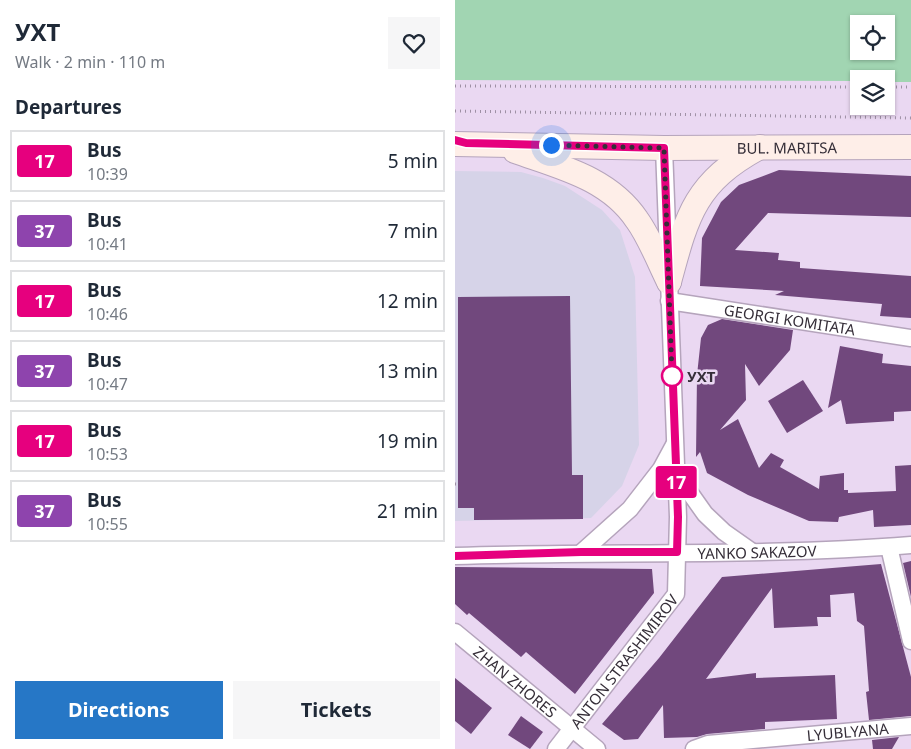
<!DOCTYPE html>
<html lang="en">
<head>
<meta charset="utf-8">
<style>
  :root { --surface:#fff; --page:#f6f6f7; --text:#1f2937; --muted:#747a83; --line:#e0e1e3; --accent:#2677c6 }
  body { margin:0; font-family:"Noto Sans",sans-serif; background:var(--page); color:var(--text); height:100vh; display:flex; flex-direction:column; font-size:19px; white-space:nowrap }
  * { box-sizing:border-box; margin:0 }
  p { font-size:16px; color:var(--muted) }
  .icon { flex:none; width:28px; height:28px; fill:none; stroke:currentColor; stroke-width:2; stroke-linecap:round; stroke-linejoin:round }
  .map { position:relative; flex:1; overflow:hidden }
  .panel { display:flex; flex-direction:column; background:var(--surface); width:455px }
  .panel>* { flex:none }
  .badge { padding:0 10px; border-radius:4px; font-size:18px; line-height:32px }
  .tools { position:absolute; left:395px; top:15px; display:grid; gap:10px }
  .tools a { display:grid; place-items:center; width:45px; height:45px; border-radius:0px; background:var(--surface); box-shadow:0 1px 4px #0004; font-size:25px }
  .you { position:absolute; width:25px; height:25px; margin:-12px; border:4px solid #fff; border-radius:50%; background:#1a73e8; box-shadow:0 0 0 8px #1a73e833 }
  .map>.badge { position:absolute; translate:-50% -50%; box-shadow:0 0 0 2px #fff }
  h2 { padding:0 15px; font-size:19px; line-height:45px }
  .round { display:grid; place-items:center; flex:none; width:52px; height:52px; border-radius:0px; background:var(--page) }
  .head { display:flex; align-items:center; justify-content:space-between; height:85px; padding:0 15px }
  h1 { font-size:24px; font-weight:700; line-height:38px }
  .button { display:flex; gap:10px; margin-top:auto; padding:10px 15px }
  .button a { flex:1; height:58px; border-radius:0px; background:var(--accent); color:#fff; font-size:20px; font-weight:700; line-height:58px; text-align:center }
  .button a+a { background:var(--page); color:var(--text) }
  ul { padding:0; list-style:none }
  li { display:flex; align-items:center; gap:15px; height:62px; margin:0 10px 8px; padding:0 5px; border:2px solid var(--line); border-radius:0px }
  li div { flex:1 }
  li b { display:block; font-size:19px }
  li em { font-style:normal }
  li .badge { min-width:55px; font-weight:700; text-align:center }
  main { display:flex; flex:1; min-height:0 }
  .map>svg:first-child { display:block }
  .education { fill:#d6d3e8 }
  .green { fill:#a1d5b2; fill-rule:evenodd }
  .building { fill:#71487d }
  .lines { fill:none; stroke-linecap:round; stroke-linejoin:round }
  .street-casing { stroke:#b5a4bc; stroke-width:19 }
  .secondary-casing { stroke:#b5a4bc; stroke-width:26 }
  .path { stroke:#9e90a4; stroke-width:3; stroke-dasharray:1 4; stroke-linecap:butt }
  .street { stroke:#fff; stroke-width:16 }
  .secondary { stroke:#feeee8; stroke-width:24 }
  .line-casing { stroke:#fff; stroke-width:11 }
  .line { stroke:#e6007e; stroke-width:8 }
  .walk { stroke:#352e38; stroke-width:5; stroke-dasharray:0 9 }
  .stop-dot { fill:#fff; stroke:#e6007e; stroke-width:2.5 }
  .labels { text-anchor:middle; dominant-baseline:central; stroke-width:5; stroke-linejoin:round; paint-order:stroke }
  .street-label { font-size:15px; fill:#352e38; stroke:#ead8f2 }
  .stop-label { font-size:15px; font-weight:bold; fill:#352e38; stroke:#ead8f2; text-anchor:start }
</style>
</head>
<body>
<main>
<section class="panel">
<div class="head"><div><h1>УХТ</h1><p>Walk · 2 min · 110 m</p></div><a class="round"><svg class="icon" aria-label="heart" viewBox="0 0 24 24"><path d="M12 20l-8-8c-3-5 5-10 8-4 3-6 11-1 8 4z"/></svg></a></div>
<h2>Departures</h2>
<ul>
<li><span class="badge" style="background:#e6007e;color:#fff">17</span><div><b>Bus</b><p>10:39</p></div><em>5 min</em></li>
<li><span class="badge" style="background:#8e44ad;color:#fff">37</span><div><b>Bus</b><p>10:41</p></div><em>7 min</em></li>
<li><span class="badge" style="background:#e6007e;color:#fff">17</span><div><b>Bus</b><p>10:46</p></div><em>12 min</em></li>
<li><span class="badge" style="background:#8e44ad;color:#fff">37</span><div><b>Bus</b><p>10:47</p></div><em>13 min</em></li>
<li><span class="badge" style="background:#e6007e;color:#fff">17</span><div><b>Bus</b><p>10:53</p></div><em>19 min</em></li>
<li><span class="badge" style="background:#8e44ad;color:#fff">37</span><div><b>Bus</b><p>10:55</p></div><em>21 min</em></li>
</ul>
<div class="button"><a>Directions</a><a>Tickets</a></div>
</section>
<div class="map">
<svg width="456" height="749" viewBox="0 0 456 749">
  <rect width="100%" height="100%" fill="#ead8f2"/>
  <!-- education -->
  <polygon class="education" points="0,171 66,172 88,178 110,186 147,210 165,230 180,277 184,445 167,486 136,518 0,521"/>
  <!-- green -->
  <path class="green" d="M0 0H456V82H431V79H404V81L0 80ZM404 24H431V51H404Z"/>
  <!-- building -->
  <g class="building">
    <polygon points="324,170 456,176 456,217 313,213 280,250 324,253 323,260 345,262 345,268 456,276 456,318 425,316 427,304 320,295 329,291 245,286 247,238 266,202 284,185"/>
    <polygon points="115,296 117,475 128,475 128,519 19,520 19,508 3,508 3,297"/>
    <polygon points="267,319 338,330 335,350 304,386 290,364 291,400 265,430 283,419 304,468 316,453 329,460 325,467 364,489 365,476 389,473 389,490 393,490 393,493 441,491 440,466 456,465 456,525 419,527 418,510 384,517 383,522 354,521 293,495 252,473 245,452 241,457 242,375 246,338 253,325"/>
    <polygon points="385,346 428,354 427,363 456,366 456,411 439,412 439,421 391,424 386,400 373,408"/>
    <polygon points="348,380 368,411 332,433 313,401"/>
    <polygon points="456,561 456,597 448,563"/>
    <polygon points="426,564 456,677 456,716 414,720 411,692 414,691 409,626 402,621 399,593 375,595 376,617 362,617 363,626 319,628 317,588 251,679 301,673 301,678 380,675 382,719 310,722 310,729 252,734 242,737 209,738 208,705 183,739 169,740 147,724 204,658 267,577"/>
    <polygon points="0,567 197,569 199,593 120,694 71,652 66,657 14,613 12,615 0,604"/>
    <polygon points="0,678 37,708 16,734 0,721"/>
    <polygon points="66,716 88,732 75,749 53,735"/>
    <polygon points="444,737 437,749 418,749 417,740"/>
  </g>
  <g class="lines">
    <defs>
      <g id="street">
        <path id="s1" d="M214 301 456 338"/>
        <polyline points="221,473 250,514 269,532 296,551"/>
        <polyline points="434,547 456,641"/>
        <polyline points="127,552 175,509 206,469 219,445"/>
        <path id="s2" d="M0 556C152 551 305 557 456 545"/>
        <path id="s3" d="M0 632 142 749"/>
        <path id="s4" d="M101 749 221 594 223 517 209 148"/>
        <path id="s5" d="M239 749 253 744 456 726"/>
      </g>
      <g id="secondary">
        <path id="s6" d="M0 144 209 148 456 147"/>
        <path d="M60 151C105 167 154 178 182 220 195 238 204 262 214 282"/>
        <path d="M214 282C232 215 240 182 305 147"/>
      </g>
    </defs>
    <!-- street casing -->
    <use href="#street" class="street-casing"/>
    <!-- secondary casing -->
    <use href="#secondary" class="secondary-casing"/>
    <!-- path -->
    <g class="path">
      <polyline points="0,86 404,87"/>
      <polyline points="431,87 456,87"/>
      <polyline points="0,111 456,118"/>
      <polyline points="0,484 3,484"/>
    </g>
    <!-- street -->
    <use href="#street" class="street"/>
    <!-- secondary -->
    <use href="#secondary" class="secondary"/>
  </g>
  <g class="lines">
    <defs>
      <polyline id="line" points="0,140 11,143 209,148 223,517 222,552 126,552 0,556"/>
    </defs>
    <!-- line casing -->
    <use href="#line" class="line-casing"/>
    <!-- line -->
    <use href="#line" class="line"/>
    <!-- walk -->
    <polyline class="walk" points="96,145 209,148 217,376"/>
  </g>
  <!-- markers -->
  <circle class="stop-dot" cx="217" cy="376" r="10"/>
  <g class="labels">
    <!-- street labels -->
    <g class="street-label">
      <text stroke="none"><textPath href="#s6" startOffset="332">BUL. MARITSA</textPath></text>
      <text stroke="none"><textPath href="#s1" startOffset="122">GEORGI KOMITATA</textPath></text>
      <text stroke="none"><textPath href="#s2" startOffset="302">YANKO SAKAZOV</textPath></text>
      <text stroke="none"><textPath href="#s4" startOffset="111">ANTON STRASHIMIROV</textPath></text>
      <text stroke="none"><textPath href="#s3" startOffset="78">ZHAN ZHORES</textPath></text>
      <text stroke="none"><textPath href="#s5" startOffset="155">LYUBLYANA</textPath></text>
    </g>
    <!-- stop labels -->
    <g class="stop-label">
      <text x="232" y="376">УХТ</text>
    </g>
  </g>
</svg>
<div class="tools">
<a><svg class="icon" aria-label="locate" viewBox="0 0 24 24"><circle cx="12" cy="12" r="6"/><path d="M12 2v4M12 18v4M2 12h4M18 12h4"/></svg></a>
<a><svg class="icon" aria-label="layers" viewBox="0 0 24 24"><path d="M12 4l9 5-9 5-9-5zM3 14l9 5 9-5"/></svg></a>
</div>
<div class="you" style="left:96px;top:145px"></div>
<b class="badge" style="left:221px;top:482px;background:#e6007e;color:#fff">17</b>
</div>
</main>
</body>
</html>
